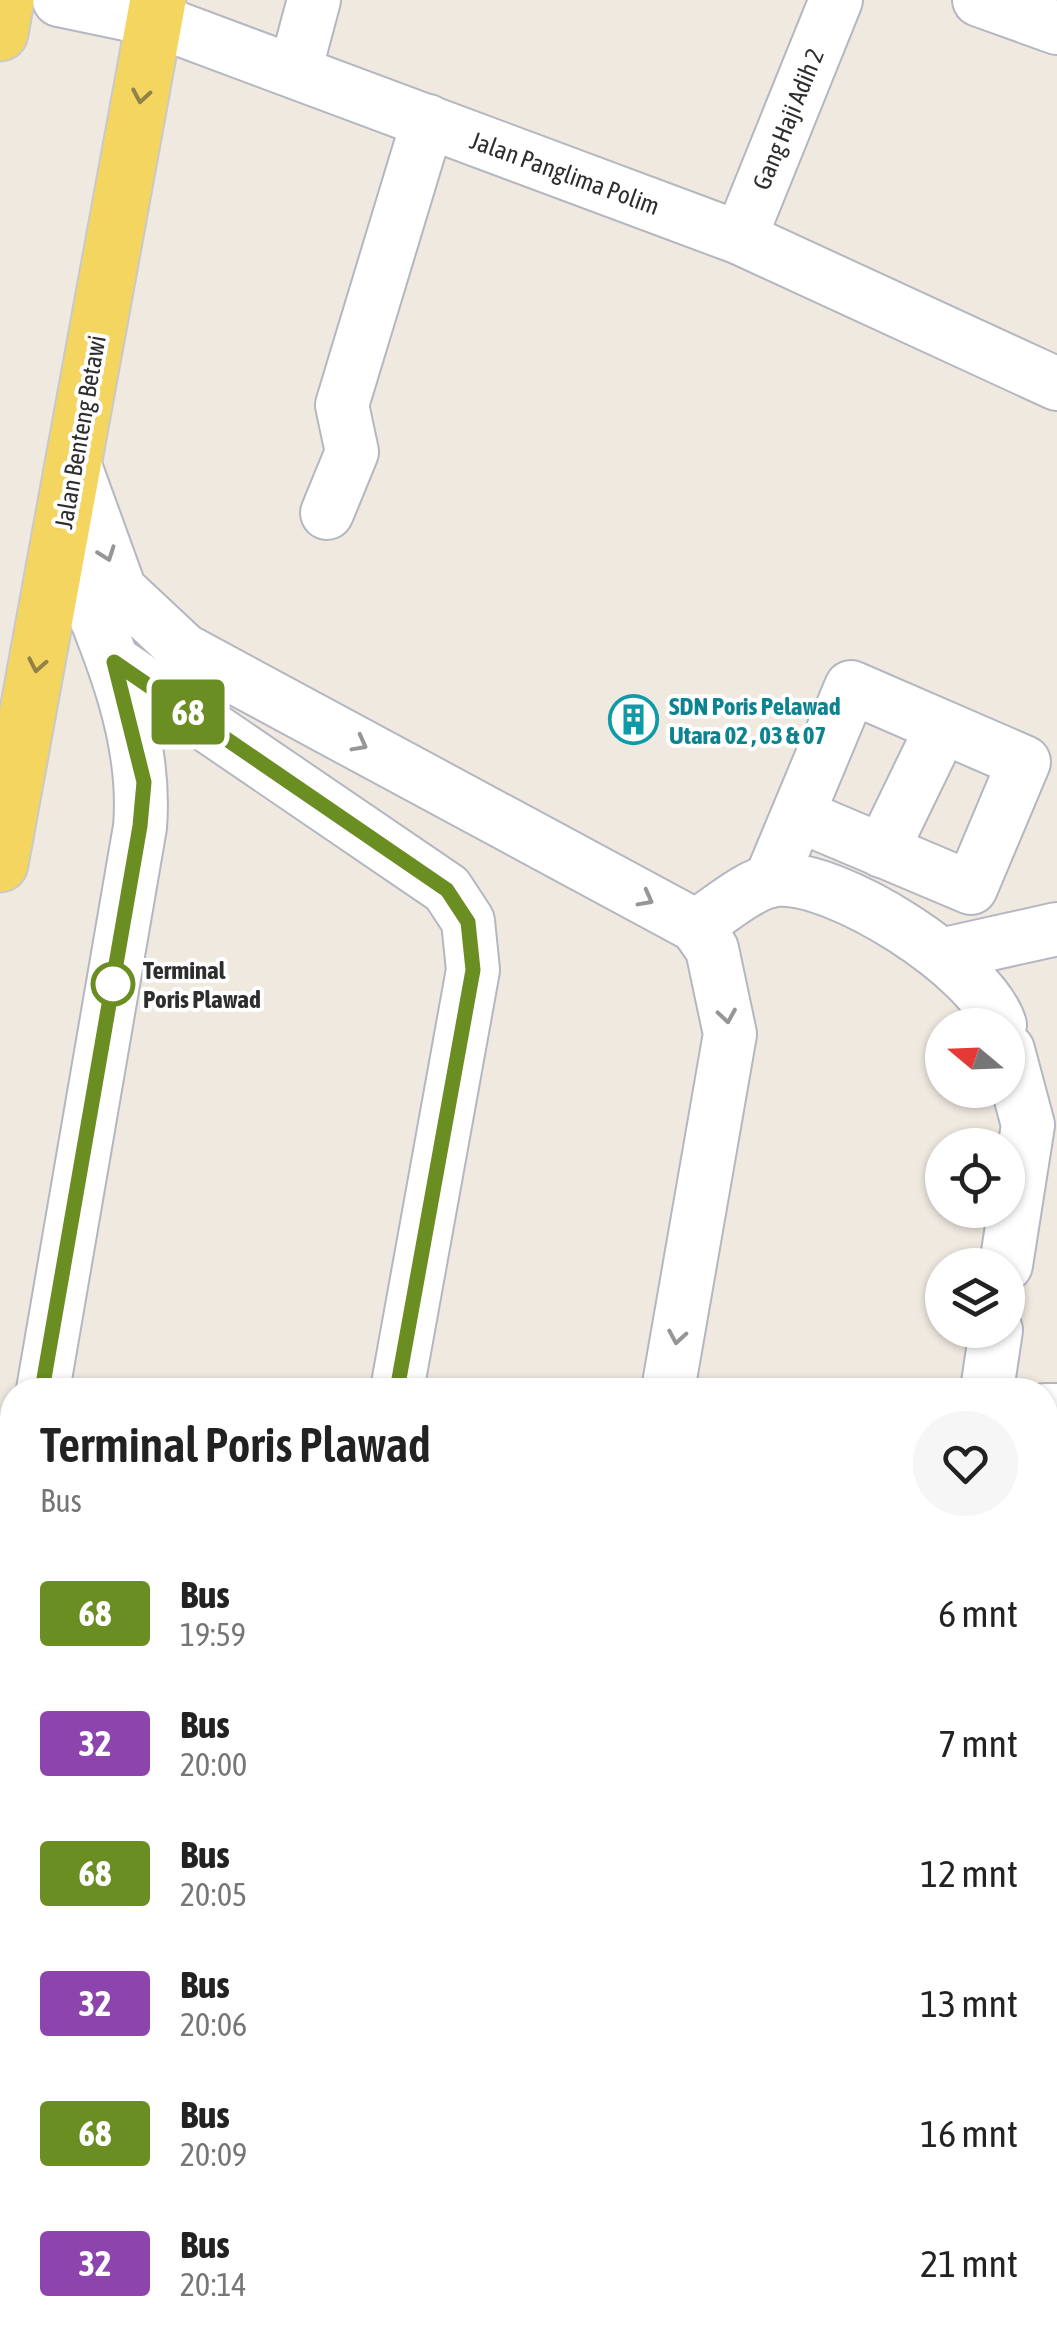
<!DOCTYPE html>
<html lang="id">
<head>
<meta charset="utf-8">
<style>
  :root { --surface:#fff; --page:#f6f6f6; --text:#222; --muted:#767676 }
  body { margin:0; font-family:"Asap Condensed",sans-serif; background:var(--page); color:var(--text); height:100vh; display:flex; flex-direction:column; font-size:38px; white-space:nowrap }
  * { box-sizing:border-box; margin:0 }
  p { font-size:32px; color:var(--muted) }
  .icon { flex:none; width:55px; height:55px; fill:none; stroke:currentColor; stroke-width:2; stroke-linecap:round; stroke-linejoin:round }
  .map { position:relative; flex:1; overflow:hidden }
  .drawer { position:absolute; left:0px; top:1378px; width:1058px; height:972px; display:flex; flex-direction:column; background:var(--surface); border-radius:40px 40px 0 0; box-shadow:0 2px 8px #0004 }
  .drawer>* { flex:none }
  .badge { padding:0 20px; border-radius:8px; font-size:35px; line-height:65px }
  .needle { width:65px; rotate:289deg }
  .buttons { position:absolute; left:925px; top:1008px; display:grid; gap:20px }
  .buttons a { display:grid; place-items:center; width:100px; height:100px; border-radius:50%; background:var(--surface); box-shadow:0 2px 8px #0004; font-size:50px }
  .map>.badge { position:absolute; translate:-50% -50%; box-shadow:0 0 0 5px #fff }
  .round { display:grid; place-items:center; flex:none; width:105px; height:105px; border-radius:52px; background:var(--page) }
  .headline { display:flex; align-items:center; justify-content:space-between; height:170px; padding:0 40px }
  h1 { font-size:48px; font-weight:600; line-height:75px }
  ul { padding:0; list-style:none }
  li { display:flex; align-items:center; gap:30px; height:130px; padding:0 40px }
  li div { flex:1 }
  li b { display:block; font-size:38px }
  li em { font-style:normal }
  li .badge { min-width:110px; font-weight:700; text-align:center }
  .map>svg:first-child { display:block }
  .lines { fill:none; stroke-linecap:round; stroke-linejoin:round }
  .minor-casing { stroke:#b4b6c1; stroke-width:56 }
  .major-casing { stroke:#c9c9c9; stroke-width:59 }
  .minor { stroke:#fff; stroke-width:52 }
  .major { stroke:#f4d560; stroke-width:55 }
  .oneway { stroke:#918247 }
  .oneway2 { stroke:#969696 }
  .line-casing { stroke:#fff; stroke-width:22 }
  .line { stroke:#6b8e23; stroke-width:15 }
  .stop-dot { fill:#fff; stroke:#6b8e23; stroke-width:5 }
  .labels { text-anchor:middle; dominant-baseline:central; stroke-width:8; stroke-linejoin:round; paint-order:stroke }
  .street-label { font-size:25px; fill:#2e2e2e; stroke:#fff }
  .culture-label { font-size:25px; font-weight:bold; fill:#0d838f; stroke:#fff; text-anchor:start }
  .stop-label { font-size:25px; font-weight:bold; fill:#2e2e2e; stroke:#fff; text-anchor:start }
</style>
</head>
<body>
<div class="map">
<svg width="1057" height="2349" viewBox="0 0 1057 2349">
  <rect width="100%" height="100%" fill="#efe9e0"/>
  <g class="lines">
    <defs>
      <g id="minor">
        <polyline points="59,0 155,20 740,238 1057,384"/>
        <polyline points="979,0 1057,28"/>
        <polyline points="295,71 314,0"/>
        <polyline points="740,238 836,0"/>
        <polyline points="74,463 120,590 184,650 696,926 712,949 730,1034 668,1390"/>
        <polyline points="327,513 352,452 342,405 428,121"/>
        <polyline points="114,662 447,889 468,921 473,970 397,1390"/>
        <polyline points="882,851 942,727"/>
        <polyline points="770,881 851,687 1024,762 971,888 798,815"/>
        <path d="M696 926C718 912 750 883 776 880 836 874 982 967 1000 1025"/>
        <polyline points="945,954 1057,929"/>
        <polyline points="1006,1265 1028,1125 1008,1050"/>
        <path d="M43 1390 140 827C148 730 104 638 68 550"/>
        <polyline points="987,1390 996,1330"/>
        <polyline points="1045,1410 1057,1410"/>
        <polyline points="0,1541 12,1521"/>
        <polyline points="1045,1542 1057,1537"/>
        <polyline points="0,1663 12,1664"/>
        <polyline points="0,1770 12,1771"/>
        <polyline points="0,1843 12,1845"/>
        <polyline points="0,1946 12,1946"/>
        <polyline points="107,2349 109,2338"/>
        <polyline points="346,2349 348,2338"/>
        <polyline points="559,2349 561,2338"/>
        <polyline points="788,2349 790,2338"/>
        <polyline points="951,2349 953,2338"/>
      </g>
      <g id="major">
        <polyline points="0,33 6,0"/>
        <polyline points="0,864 158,0"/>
      </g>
    </defs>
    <!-- minor casing -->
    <use href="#minor" class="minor-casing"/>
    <!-- major casing -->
    <use href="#major" class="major-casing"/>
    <!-- minor -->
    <use href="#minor" class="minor"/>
    <!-- major -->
    <use href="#major" class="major"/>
  </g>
  <!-- one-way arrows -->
  <defs><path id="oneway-chevron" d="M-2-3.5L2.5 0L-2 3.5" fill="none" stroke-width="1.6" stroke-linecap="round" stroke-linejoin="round" transform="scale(2.5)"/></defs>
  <g class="oneway">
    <use href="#oneway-chevron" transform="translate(141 96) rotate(100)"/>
    <use href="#oneway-chevron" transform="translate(37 665) rotate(101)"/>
  </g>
  <g class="oneway2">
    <use href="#oneway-chevron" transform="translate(107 554) rotate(70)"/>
    <use href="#oneway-chevron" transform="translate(360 744) rotate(28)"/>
    <use href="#oneway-chevron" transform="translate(646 899) rotate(28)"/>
    <use href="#oneway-chevron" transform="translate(727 1016) rotate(81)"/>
    <use href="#oneway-chevron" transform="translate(677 1337) rotate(100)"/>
  </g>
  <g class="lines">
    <defs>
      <polyline id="line" points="42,1390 140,826 144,782 114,662 447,890 468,922 473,970 397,1390"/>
    </defs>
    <!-- line casing -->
    <use href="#line" class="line-casing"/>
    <!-- line -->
    <use href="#line" class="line"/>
  </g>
  <!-- icons -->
  <defs>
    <symbol id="building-ring" viewBox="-11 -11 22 22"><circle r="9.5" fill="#fff" stroke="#0f9aa8" stroke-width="1.5"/><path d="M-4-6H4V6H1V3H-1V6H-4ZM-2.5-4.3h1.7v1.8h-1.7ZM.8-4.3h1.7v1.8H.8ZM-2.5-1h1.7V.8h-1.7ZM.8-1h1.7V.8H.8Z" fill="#0f9aa8"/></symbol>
  </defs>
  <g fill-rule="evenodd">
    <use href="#building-ring" x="606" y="692" width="55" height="55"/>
  </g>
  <!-- markers -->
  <circle class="stop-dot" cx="113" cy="984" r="20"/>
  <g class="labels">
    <!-- street labels -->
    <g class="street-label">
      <text transform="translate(788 119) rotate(-68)">Gang Haji Adih 2</text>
      <text transform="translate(565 173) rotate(20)">Jalan Panglima Polim</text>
      <text transform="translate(80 432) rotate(-80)">Jalan Benteng Betawi</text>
    </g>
    <!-- culture labels -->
    <g class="culture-label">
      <text x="669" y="706">SDN Poris Pelawad<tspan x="669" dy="29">Utara 02 , 03 &amp; 07</tspan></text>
    </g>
    <!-- stop labels -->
    <g class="stop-label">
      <text x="143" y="970">Terminal<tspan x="143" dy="29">Poris Plawad</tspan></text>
    </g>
  </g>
</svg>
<div class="buttons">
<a><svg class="needle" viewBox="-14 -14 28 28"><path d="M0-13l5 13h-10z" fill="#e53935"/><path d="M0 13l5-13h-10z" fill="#767676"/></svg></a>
<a><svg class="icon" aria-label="locate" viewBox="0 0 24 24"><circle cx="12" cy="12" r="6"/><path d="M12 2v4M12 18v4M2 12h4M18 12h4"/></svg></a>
<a><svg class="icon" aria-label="layers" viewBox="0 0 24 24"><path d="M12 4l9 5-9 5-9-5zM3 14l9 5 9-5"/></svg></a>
</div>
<b class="badge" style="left:188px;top:712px;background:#6b8e23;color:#fff">68</b>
<section class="drawer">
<div class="headline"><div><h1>Terminal Poris Plawad</h1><p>Bus</p></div><a class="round"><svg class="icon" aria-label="heart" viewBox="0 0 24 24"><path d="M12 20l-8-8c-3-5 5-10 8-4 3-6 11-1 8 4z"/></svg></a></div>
<ul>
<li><span class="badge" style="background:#6b8e23;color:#fff">68</span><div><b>Bus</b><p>19:59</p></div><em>6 mnt</em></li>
<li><span class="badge" style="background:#8e44ad;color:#fff">32</span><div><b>Bus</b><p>20:00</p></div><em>7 mnt</em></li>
<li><span class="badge" style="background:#6b8e23;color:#fff">68</span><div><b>Bus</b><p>20:05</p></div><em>12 mnt</em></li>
<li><span class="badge" style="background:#8e44ad;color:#fff">32</span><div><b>Bus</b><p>20:06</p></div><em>13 mnt</em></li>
<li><span class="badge" style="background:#6b8e23;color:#fff">68</span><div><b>Bus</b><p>20:09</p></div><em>16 mnt</em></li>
<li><span class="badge" style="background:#8e44ad;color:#fff">32</span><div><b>Bus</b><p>20:14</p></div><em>21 mnt</em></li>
</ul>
</section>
</div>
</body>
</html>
